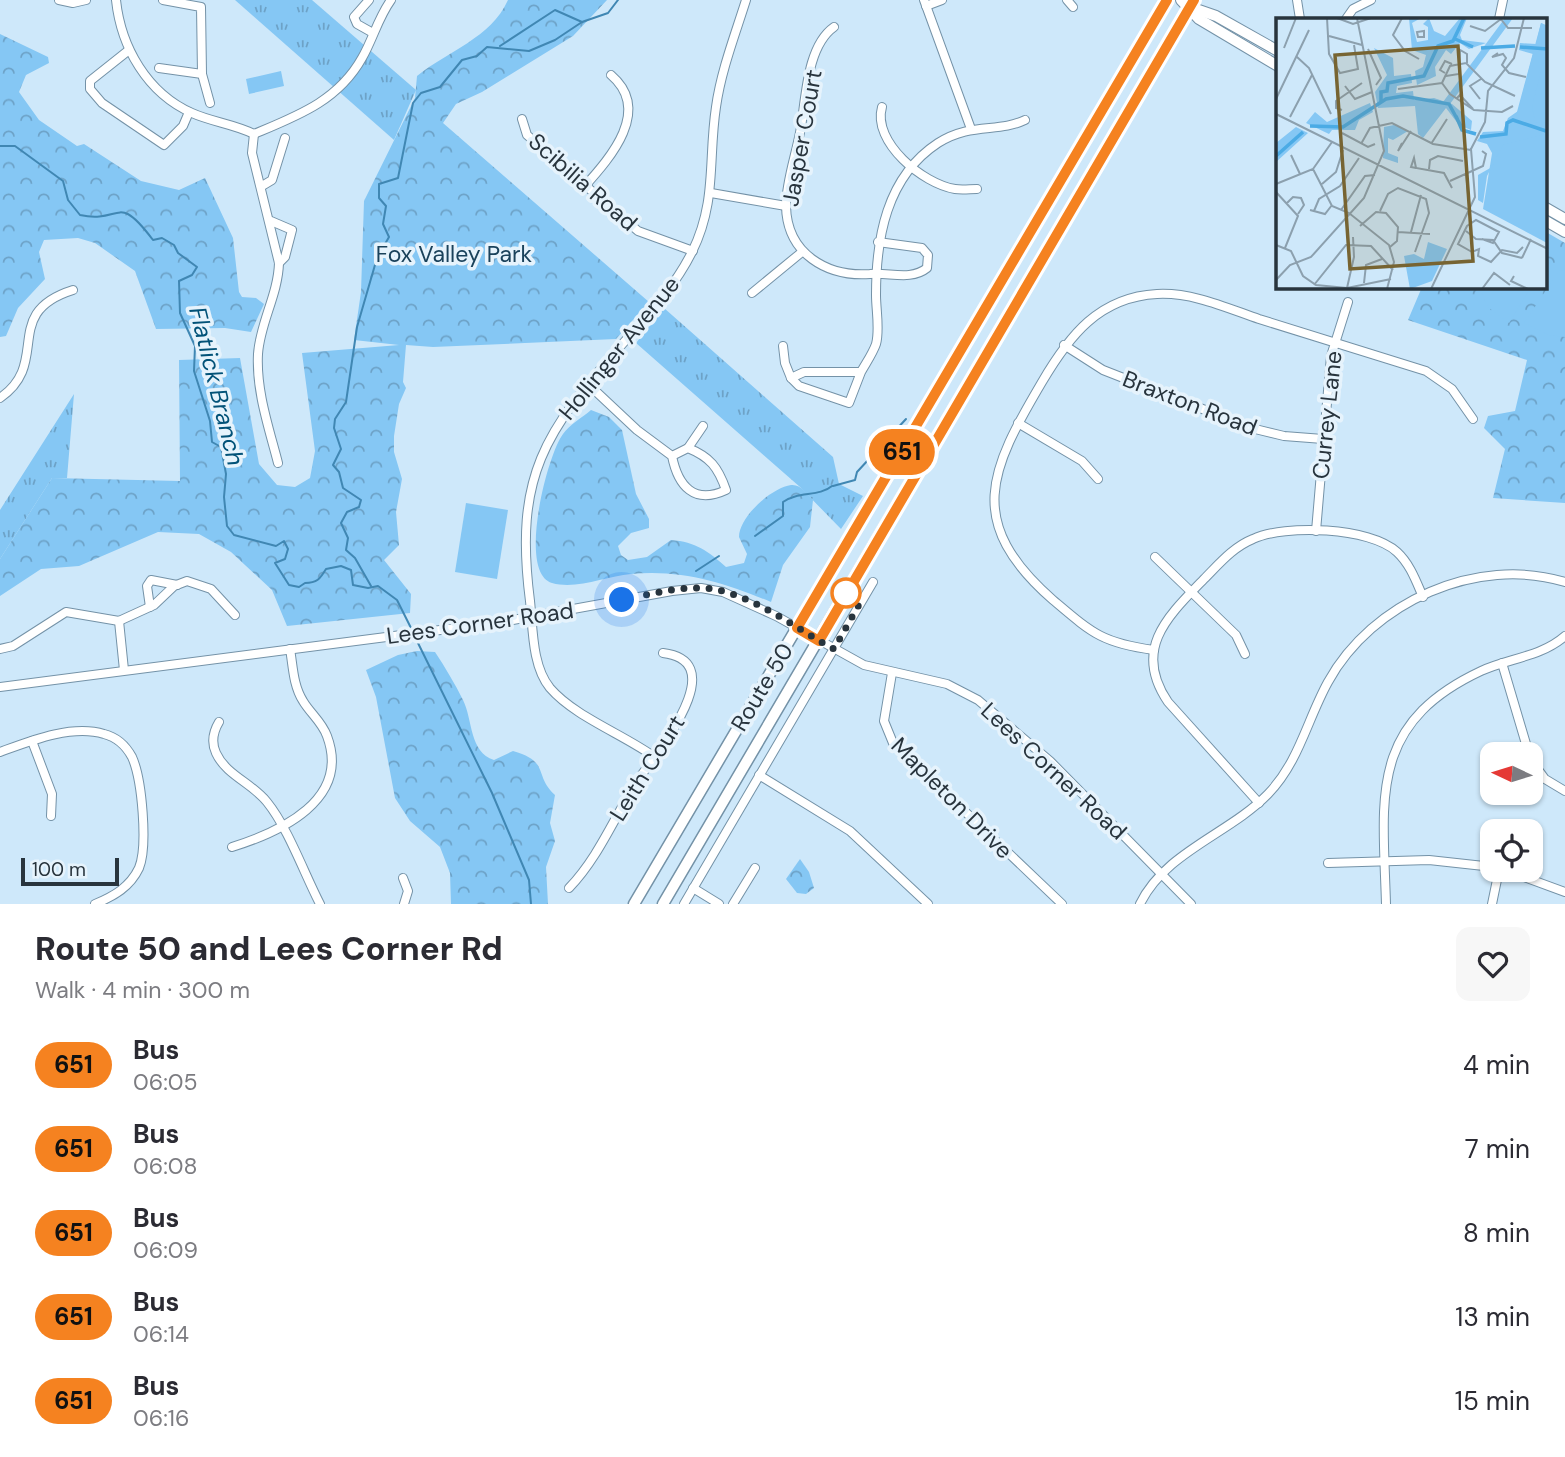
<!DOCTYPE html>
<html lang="en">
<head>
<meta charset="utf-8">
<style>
  :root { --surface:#fff; --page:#f7f7f7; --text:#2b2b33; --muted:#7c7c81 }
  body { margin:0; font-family:"DM Sans",sans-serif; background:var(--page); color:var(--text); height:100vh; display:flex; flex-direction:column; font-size:26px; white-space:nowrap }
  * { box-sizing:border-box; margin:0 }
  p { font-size:23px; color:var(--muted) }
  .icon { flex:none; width:38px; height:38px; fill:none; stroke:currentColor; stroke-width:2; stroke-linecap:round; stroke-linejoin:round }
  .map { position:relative; height:904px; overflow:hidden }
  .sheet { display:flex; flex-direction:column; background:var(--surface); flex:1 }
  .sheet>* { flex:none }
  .badge { padding:0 14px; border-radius:23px; font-size:24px; line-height:46px }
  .needle { width:46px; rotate:274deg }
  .buttons { position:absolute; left:1480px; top:742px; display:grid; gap:14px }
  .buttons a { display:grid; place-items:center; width:63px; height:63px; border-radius:14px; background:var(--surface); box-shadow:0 2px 5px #0004; font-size:35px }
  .scale { position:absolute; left:21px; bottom:18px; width:98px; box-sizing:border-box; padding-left:7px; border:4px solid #28343d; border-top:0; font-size:19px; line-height:24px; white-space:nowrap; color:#28343d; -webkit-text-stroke:5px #e6f3fc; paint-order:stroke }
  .you { position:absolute; width:35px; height:35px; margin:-18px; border:5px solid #fff; border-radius:50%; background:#1a73e8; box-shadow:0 0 0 10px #1a73e833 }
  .map>.badge { position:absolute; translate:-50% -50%; box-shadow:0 0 0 4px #fff }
  .round { display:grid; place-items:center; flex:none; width:74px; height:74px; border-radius:14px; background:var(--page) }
  .overview { display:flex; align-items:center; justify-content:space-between; height:119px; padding:0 35px }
  h1 { font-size:33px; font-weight:800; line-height:52px }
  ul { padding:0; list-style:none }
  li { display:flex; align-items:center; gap:21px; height:84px; padding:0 35px }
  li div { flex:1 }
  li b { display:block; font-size:26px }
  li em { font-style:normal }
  li .badge { min-width:77px; font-weight:700; text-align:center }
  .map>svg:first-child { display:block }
  .grass { fill:url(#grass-tufts) }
  .forest { fill:url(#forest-crowns) }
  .pitch { fill:#85c7f4 }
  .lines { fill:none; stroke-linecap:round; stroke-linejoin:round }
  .stream { stroke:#4087b3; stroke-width:2 }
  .minor-casing { stroke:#7492a7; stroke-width:10 }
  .major-casing { stroke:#7492a7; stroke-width:12 }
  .highway-casing { stroke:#7492a7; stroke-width:13 }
  .minor { stroke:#fff; stroke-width:8 }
  .major { stroke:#fff; stroke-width:10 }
  .highway { stroke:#fff; stroke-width:10 }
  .line-casing { stroke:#fff; stroke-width:16 }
  .line { stroke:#f58220; stroke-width:10 }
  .walk { stroke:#28343d; stroke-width:7; stroke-dasharray:0 12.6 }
  .stop-dot { fill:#fff; stroke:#f58220; stroke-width:3.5 }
  .labels { text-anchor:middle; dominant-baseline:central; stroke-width:7; stroke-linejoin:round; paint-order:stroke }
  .street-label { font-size:23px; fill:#28343d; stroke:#e6f3fc }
  .park-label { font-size:23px; fill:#1a425b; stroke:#e6f3fc }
  .water-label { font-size:24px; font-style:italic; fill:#025278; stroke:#e6f3fc }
  .inset-river { fill:none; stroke:#4babe5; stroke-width:3.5 }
  .inset-road { fill:none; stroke:#8ca0ae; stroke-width:2 }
  .view { fill:#776432; fill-opacity:0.15; stroke:#776432; stroke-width:3.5 }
  .inset-edge { fill:none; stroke:#28343d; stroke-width:3.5 }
</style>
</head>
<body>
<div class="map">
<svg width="1565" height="904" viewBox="0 0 1565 904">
  <defs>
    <pattern id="grass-tufts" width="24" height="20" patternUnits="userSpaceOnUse" patternTransform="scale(1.75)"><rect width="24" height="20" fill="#85c7f4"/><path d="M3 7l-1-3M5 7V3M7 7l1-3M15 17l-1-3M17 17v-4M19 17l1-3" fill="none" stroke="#6da2c7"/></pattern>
    <pattern id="forest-crowns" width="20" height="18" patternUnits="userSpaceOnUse" patternTransform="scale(1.75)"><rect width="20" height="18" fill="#85c7f4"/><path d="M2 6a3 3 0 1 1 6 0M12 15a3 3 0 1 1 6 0" fill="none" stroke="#6da2c7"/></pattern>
  </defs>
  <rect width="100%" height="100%" fill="#cee8fa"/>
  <!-- grass -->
  <g class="grass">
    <polygon points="235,0 312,0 416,90 394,140"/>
    <polygon points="664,308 833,457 839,484 863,496 841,529 800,487 636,343"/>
    <polygon points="74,394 67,478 52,478 0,559 0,510"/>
  </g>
  <!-- forest -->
  <g class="forest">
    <path d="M508 0H607L573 36 482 92 456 104 443 123 649 302 616 339 433 347 406 345 403 382 406 388 399 404 394 436V452L402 479 396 512 399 545 384 560 411 594 410 613 287 626 272 590 231 552 199 534 158 532 79 566 41 569 0 596V559L52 478 180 481 179 360 240 358 259 464 277 485 295 487 310 478 315 451 302 353 399 345 354 340 361 292 364 201 415 98 417 76C448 51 491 38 508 0Z"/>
    <polygon points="0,34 48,57 49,63 26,75 19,92 39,120 77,146 84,144 141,181 179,190 205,178 233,238 239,292 242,297 256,298 264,304 251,332 225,328 156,329 135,271 95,243 78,238 44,240 39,252 45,279 18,308 6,336 0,337"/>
    <polygon points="1546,232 1565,243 1565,503 1493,498 1505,449 1484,428 1488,416 1515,411 1527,360 1408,320 1422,287 1546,287"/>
    <path d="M591 410 609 417 622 430 636 494 649 519V528L631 533 618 546 621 555 628 560 647 557 671 540C696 542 708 551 726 567L744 563 747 554 739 537C739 517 771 488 791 485 801 484 807 494 813 500L810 527 783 565 771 602C725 583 682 569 631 574 606 576 577 590 552 583 517 573 547 455 563 434 569 425 583 417 591 410Z"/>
    <path d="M417 651 435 652C445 667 455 684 463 700 473 720 469 752 494 760L513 751C551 762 533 775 555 795L550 823 555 841 546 867 548 904H451L450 873 440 847 410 821 395 798 376 697 366 670 398 655Z"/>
    <polygon points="800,859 809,872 814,888 806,894 797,893 786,879"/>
  </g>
  <!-- pitch -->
  <g class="pitch">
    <polygon points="281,71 284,86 249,94 246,79"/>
    <polygon points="1565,270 1565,337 1549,335 1524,323 1559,271"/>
    <polygon points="1478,287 1531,287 1509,323 1489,308"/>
    <polygon points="466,503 508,510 497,579 455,572"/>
  </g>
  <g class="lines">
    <!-- stream -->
    <g class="stream">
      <polyline points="500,46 555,10 582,22"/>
      <path d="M0 146H15L63 181 68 200 80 215C123 224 116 191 153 240L162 238 174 245 178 253 197 267 192 275 179 281 180 313 195 346 194 371 210 421 212 442 221 447 226 474 224 497 227 526 234 535 276 546 284 541 288 549 285 559 275 563 289 585 299 587 305 583C317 583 320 579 326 569L341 566 351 570 353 585 368 588 378 586 397 600 413 632"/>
      <polyline points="833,486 855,480 857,472 906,419"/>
      <path d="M755 536 783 516V502C798 491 819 497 832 486"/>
      <polyline points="696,571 719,556"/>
      <polyline points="371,586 355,558 346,550 348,538 341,523 347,512 359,507 361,500 343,488 339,472 333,465 341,449 334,428 335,419 346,402 357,327 377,258 389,237 383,224 386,206 379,198 379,184 398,178 413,103 421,93 440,87 462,60 477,56 487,47 529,51 555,40 582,22 608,13 618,0"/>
      <polyline points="415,637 492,793 529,880 531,904"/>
    </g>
    <defs>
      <g id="minor">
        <polyline points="59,0 73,3 86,0"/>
        <path d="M116 0C121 47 147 93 192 113 212 122 234 124 254 134"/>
        <polyline points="163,0 201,7 202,74 210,103"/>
        <polyline points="369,0 354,17 357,24 373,33"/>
        <polyline points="924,0 971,129"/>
        <polyline points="1067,0 1073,7"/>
        <polyline points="1297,0 1300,19"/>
        <polyline points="926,6 942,0"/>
        <polyline points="1346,19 1353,9 1371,0"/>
        <polyline points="1499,19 1503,0"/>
        <path d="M834 27C807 46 806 97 801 127 797 152 786 181 786 206 787 254 827 277 870 274 889 272 911 281 927 268L928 255 922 248 878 242"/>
        <polyline points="129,50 90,81 90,89 102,103 164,145 183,126 189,112"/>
        <polyline points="159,68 202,74"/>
        <path d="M882 107C872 142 923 184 955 189 962 190 970 189 977 189"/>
        <polyline points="522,119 527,135 638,231 693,251"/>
        <path d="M254 134 252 153 279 263C278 295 260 323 258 354 256 391 269 428 278 463"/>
        <path d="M254 134C297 116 338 101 362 58 373 39 378 18 391 0"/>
        <polyline points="262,186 272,180 285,138"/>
        <path d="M585 186C611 157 652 110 611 75"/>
        <polyline points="711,193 786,206"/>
        <polyline points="271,221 292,230 285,257 279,263"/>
        <polyline points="752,293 802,252"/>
        <polyline points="1064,345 1103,370 1251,428 1284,436 1323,439"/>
        <polyline points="783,346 785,363 791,378"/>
        <path d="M861 372 849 403 799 386 791 378 804 372H861C866 363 873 353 876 344 880 330 876 310 876 295 876 239 886 177 938 143 971 122 998 133 1025 120"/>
        <path d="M588 384 637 430 672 456C678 486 694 505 726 490 718 467 710 457 688 448L672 456"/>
        <path d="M0 398C52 362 0 313 73 290"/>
        <polyline points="1018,423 1082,461 1098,479"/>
        <polyline points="688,448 703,426"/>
        <polyline points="1316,531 1331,356 1348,302"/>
        <polyline points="1155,557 1236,635 1245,654"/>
        <polyline points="150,607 147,586 151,580 177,585"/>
        <polyline points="119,621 124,670"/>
        <polyline points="0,649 13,646 66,612 119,621 154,605 174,586 187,581 211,589 235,615"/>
        <path d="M1154 650C1102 643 1092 633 1053 600 964 522 990 470 1042 382 1069 336 1099 297 1157 294 1192 292 1227 308 1259 319 1315 336 1370 354 1426 371L1452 389 1473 419"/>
        <polyline points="1502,663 1529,754"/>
        <polyline points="892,673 884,721 893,743 1062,904"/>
        <polyline points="0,687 502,622 672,591 701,588 723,592 776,616 864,665 947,684 978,700 1050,761 1191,904"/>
        <path d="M219 722C213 732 211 742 216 753 226 775 252 783 267 802 288 828 304 873 320 904"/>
        <polyline points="32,741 52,794 51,816"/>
        <path d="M0 752C30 741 72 724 104 734 116 737 126 746 132 757 142 779 148 846 139 868 130 887 114 896 95 904"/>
        <path d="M656 758C625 735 575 717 550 688 532 666 533 629 530 601 514 476 544 432 625 341 650 313 675 286 692 252 717 202 708 159 716 107 721 71 735 35 746 0"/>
        <polyline points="1531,760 1545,779 1565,791"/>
        <polyline points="759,775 850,831 928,904"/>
        <path d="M1259 803 1168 702C1132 649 1168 616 1204 579 1219 564 1233 547 1253 539 1285 524 1370 527 1397 552 1410 564 1416 581 1423 597"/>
        <path d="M232 847C280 832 351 800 327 736 322 722 310 713 303 701 293 685 293 666 290 649"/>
        <polyline points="1328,863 1429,860 1493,867"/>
        <polyline points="1505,870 1565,892"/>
        <polyline points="403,878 408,891 404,904"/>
        <path d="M569 888C598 858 614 818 636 783 651 759 736 662 663 653"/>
        <polyline points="693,888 719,904"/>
        <polyline points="684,904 873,582"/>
        <polyline points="733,904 755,868"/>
        <path d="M1140 904C1165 852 1229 834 1268 794 1299 762 1307 720 1328 682 1372 602 1477 555 1565 582"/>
        <path d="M1386 904C1383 798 1368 724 1481 671 1509 658 1541 657 1565 636"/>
        <polyline points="1492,904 1499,870"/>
      </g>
      <g id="major">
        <polyline points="1181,0 1199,19 1278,66"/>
        <polyline points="1190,7 1216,16 1278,51"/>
        <polyline points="1546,208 1565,219"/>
        <polyline points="1546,221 1565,232"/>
      </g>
      <g id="highway">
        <polyline points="634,904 1167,0"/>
        <polyline points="663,904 1194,0"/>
      </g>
    </defs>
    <!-- minor casing -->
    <use href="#minor" class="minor-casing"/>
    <!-- major casing -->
    <use href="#major" class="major-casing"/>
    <!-- highway casing -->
    <use href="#highway" class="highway-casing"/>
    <!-- minor -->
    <use href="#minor" class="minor"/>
    <!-- major -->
    <use href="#major" class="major"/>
    <!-- highway -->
    <use href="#highway" class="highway"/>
  </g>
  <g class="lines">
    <defs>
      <polyline id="line" points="1167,0 797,628 819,641 1194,0"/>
    </defs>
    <!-- line casing -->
    <use href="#line" class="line-casing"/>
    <!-- line -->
    <use href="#line" class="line"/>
    <!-- walk -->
    <path class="walk" d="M622 600C648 595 675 587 702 588 748 590 794 628 834 649L861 601 846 593"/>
  </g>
  <!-- markers -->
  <circle class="stop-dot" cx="846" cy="593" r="14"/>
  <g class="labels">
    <!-- street labels -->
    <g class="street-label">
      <text transform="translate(802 138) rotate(-80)">Jasper Court</text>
      <text transform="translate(583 182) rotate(41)">Scibilia Road</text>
      <text transform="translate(619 348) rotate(-51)">Hollinger Avenue</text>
      <text transform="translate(1190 403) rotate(21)">Braxton Road</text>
      <text transform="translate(1327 415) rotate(-84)">Currey Lane</text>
      <text transform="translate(480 623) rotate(-8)">Lees Corner Road</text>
      <text transform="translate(762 687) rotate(-59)">Route 50</text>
      <text transform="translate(647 768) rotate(-58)">Leith Court</text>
      <text transform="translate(1054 771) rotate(43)">Lees Corner Road</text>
      <text transform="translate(952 798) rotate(45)">Mapleton Drive</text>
    </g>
    <!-- park labels -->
    <g class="park-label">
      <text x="454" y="254">Fox Valley Park</text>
    </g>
    <!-- water labels -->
    <g class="water-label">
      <text transform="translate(217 386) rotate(76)">Flatlick Branch</text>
    </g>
  </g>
  <!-- overview -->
  <g transform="translate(1276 18)">
    <rect width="271" height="271" fill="#cee8fa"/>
    <path d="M229 0H237L174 86 167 84ZM265 5 272 8 271 225 207 191 218 123 238 105Z" fill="#85c7f4"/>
    <path d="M133 0H145L136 5 141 24 152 22V9L147 6 153 0 158 13 169 18 184 0H191L184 17 186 22 210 25 193 31 184 25 175 36 170 32 159 49 160 58 141 67 139 53 147 49 150 37 136 32ZM265 5 271 8V30L256 88 259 104 271 105V116L227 127 211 158 207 185 202 182V157L216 149V135L211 126 201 123 207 114 227 113 232 100 242 93 257 36 243 32 244 25 260 26ZM98 30 117 40 118 58 135 56 136 65 121 68 120 75 137 73 138 82 158 80 176 86 196 103 195 112 183 107 170 90 147 120 142 116 139 88 102 90 99 74 111 57ZM94 85 97 94 83 102 79 112H56L53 116 30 105 39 94 51 104ZM118 107 132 113 117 122 112 120V135L122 139V145L107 140 108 109ZM20 109 32 115 0 144V125ZM152 224 171 231 156 263 134 271 128 238 138 236 148 241Z" fill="#85c7f4"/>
    <path class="inset-river" d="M177 20 197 29M244 29 272 31M205 30 239 28M105 85V74L111 73 112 65 148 58 162 28 177 23 188 0M180 98 186 112 200 116M34 108 67 109 110 81 127 78 173 86 185 108M204 119 230 116 231 105 237 102 270 113M0 138 27 114"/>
    <path class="inset-road" d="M51 0 53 36 64 55 82 51 78 27M61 0 77 6 95 0M126 0 117 17 129 33 143 41M224 0 232 10H256M194 8 209 13 225 1M148 13V19H142L141 14ZM53 18 86 27M8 30 20 0M92 31 105 60 100 67M222 35 216 39 227 36 230 40 226 47 233 55 250 59M21 39 33 50 55 96M169 55 164 52 169 43 176 46M170 58 183 56 184 32 191 36V45M69 68 79 81 96 74M122 71 166 65M181 80 184 77 197 91M0 81 33 12M204 81 194 68 205 61M237 88 226 94 198 92 174 76 166 65 174 48 190 45 209 64 239 78M66 92 60 90V83L86 65M0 96 272 231M14 99 36 57M66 115 92 129 99 126M126 125 122 133 135 113M85 126 94 110 116 105 157 126 195 132M155 126 171 101M15 137 24 156M140 150 135 149 138 140 140 150 168 155 176 170M37 151 56 188 73 195 113 227 118 244 111 271M153 151 154 142 162 138 187 143M190 155 192 176M174 163 207 148 210 136 206 133M0 166 37 151 56 124M46 166 60 154 67 132M0 174 22 198 9 230M10 186 17 179 25 180 28 187 22 196M34 192 49 196 56 187M65 192 89 158 99 157M38 193 43 181 64 168 83 140M104 193 112 176 122 170 150 181 153 195 139 234M84 208 100 194 110 195 122 209 121 223 114 229M190 213 200 221 217 222 226 235 246 240M122 214 154 216M135 214 145 177M206 221 217 225 223 214 200 202 191 208 182 226 196 234 203 231 202 238 215 244 226 232 241 235 247 229M0 227 15 233 27 258 40 267 71 270 115 261M246 240 255 221M238 258 235 263 252 271M0 262 14 247 35 239 88 180 108 133 81 0M88 265 90 247 106 241M38 267 70 227 95 228 117 252M71 270 78 239 77 219M155 271 199 179 195 131 209 104 212 73 238 40 248 0M206 271 218 255 234 267"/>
    <path class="view" d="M182 28 197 243 74 251 59 37Z"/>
    <rect width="271" height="271" class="inset-edge"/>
  </g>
</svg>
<div class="buttons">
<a><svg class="needle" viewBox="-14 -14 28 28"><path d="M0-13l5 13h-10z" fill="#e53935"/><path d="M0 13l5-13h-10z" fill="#7c7c81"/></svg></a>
<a><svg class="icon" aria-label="locate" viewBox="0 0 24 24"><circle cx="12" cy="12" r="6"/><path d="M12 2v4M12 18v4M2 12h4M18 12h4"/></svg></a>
</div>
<div class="scale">100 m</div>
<div class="you" style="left:622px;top:600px"></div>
<b class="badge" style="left:902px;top:452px;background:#f58220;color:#111">651</b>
</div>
<section class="sheet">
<div class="overview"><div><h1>Route 50 and Lees Corner Rd</h1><p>Walk · 4 min · 300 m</p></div><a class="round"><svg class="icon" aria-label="heart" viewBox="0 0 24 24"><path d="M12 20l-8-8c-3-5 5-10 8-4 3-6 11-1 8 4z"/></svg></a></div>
<ul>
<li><span class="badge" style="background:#f58220;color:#111">651</span><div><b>Bus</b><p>06:05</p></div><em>4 min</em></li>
<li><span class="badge" style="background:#f58220;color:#111">651</span><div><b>Bus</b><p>06:08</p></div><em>7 min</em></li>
<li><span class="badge" style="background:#f58220;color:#111">651</span><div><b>Bus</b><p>06:09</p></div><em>8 min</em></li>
<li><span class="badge" style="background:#f58220;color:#111">651</span><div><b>Bus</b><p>06:14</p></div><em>13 min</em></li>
<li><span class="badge" style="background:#f58220;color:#111">651</span><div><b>Bus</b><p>06:16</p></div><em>15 min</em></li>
</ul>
</section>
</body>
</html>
